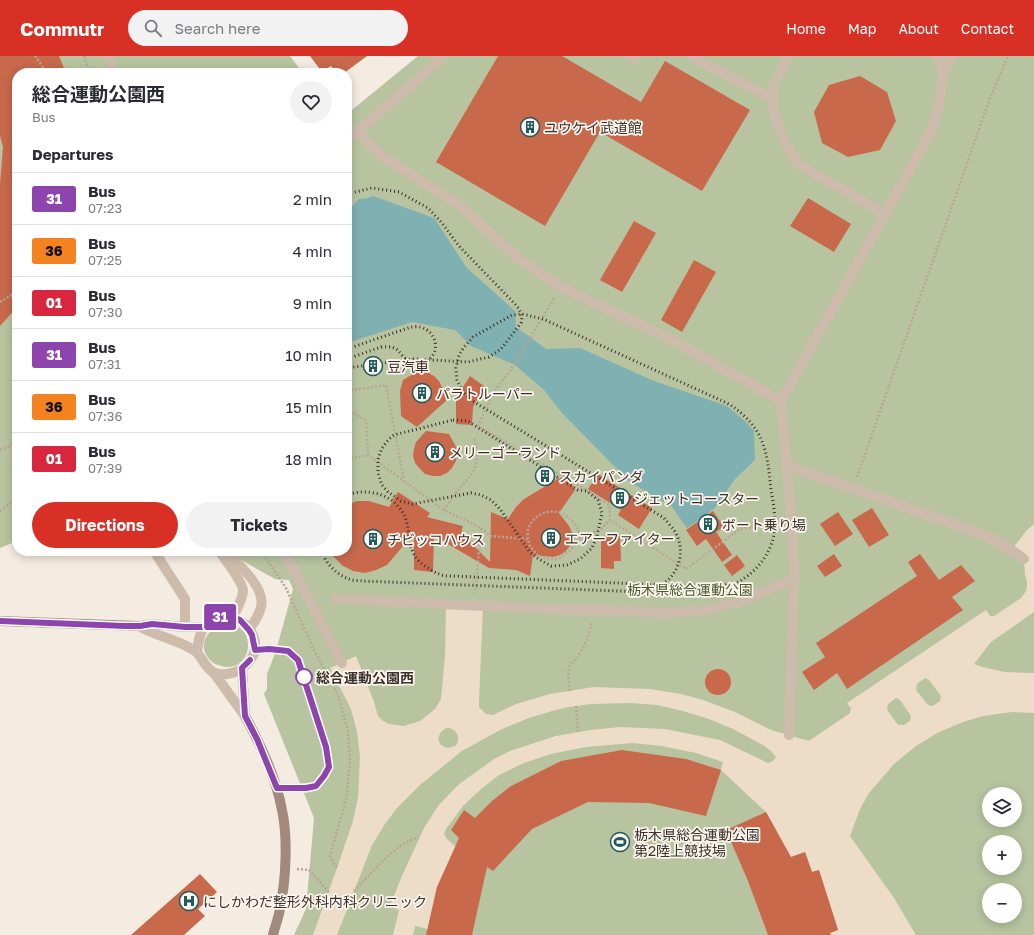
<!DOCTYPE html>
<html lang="en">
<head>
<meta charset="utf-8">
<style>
  :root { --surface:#fff; --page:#f2f2f3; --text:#2b2b33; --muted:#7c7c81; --line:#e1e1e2; --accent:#d93025 }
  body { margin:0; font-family:"Golos Text","Noto Sans JP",sans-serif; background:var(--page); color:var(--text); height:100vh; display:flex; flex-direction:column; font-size:15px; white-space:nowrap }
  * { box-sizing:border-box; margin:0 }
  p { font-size:13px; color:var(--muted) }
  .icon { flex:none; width:22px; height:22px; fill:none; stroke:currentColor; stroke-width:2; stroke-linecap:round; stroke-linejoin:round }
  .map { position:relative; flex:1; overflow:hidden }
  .side { position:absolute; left:12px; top:12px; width:340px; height:488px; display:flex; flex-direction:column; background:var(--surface); border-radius:16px; box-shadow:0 2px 10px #0003 }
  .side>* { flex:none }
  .badge { padding:0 8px; border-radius:3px; font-size:14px; line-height:26px }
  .buttons { position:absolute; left:982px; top:731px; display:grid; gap:8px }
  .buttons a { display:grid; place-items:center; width:40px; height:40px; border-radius:50%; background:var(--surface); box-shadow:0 2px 10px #0003; font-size:20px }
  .map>.badge { position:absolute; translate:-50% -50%; box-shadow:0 0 0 2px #fff }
  h2 { padding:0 20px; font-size:15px; line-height:36px }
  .round { display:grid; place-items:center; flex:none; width:42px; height:42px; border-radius:21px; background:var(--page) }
  .summary { display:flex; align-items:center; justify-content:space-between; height:68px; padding:0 20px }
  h1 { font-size:19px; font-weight:700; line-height:30px }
  .cta { display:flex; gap:8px; margin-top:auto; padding:8px 20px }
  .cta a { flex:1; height:46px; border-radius:24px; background:var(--accent); color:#fff; font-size:16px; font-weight:700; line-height:46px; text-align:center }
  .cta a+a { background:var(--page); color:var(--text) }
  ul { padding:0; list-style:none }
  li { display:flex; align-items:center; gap:12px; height:52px; padding:0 20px; border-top:1px solid var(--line) }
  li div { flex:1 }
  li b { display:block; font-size:15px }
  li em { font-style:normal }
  li .badge { min-width:44px; font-weight:700; text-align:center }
  header { display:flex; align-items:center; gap:24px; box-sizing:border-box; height:56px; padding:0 20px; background:var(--accent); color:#fff }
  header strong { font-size:19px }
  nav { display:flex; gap:22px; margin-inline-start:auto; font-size:14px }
  .search { width:280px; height:36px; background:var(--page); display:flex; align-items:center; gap:10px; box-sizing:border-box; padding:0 14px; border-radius:22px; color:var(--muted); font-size:15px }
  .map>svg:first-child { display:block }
  .green { fill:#b8c4a0; fill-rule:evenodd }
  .plaza { fill:#ecdcc8; fill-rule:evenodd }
  .water { fill:#7fb0b2 }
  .building { fill:#c8694b }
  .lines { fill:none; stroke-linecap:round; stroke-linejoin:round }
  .path { stroke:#b9a596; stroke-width:2.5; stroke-dasharray:2 2; stroke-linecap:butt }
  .lane { stroke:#cdbbac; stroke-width:9 }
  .street { stroke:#cdbbac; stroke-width:10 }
  .secondary { stroke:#a18a7d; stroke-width:10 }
  .rail { stroke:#3b302b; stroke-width:3; stroke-dasharray:1 3; stroke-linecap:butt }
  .line-casing { stroke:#fff; stroke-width:9 }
  .line { stroke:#8e44ad; stroke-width:6 }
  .stop-dot { fill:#fff; stroke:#8e44ad; stroke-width:2 }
  .labels { text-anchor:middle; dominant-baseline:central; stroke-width:3.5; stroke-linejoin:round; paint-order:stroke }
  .poi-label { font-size:14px; fill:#3b302b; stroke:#fbf5ee; text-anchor:start }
  .park-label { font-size:14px; fill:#4a5a2e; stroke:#fbf5ee }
  .stop-label { font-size:14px; font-weight:bold; fill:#3b302b; stroke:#fbf5ee; text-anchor:start }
</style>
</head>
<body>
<header>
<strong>Commutr</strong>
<div class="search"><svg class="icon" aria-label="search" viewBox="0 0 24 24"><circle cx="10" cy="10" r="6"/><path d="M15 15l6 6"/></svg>Search here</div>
<nav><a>Home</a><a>Map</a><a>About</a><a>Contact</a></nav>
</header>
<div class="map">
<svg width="1034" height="879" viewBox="0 0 1034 879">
  <rect width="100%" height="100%" fill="#f4ebe1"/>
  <!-- green -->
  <g class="green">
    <polygon points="0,0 290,0 303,17 17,17 17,485 0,492"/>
    <path d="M418 0H1034V879H294L306 853 314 762 264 638 267 633V618L276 595 293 533 289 524 275 523 236 501 231 495H347V58ZM989 738H1015V764H989ZM989 786H1015V812H989ZM989 834H1015V860H989Z"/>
    <path d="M225 567C257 568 254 612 226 611 221 610 216 609 212 606 195 591 207 572 225 567Z"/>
  </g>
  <!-- plaza -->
  <path class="plaza" d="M1034 468V556L991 586 974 608 982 611 1005 616 1034 617V657L1012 656 983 660 963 666 939 676 916 690 894 708 869 737 860 753 850 780 894 842 916 879H831L830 877 838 873 819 814 812 816 805 796 791 801 766 756 721 714 723 706 696 697 662 690 633 687 586 691 551 698 524 707 499 719 480 734 463 750 446 773 444 778 447 783 456 791 437 831 428 873 415 870 413 879H393L399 854 390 850 401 822 424 772 438 750 458 729 494 703 510 695 556 680 590 674 620 671 665 673 720 684 768 707 773 705 776 701 771 695 763 689 733 673 709 663 683 655 657 649 630 647 591 648 569 651 552 655 529 662 502 673 462 695 420 729 397 752 385 768 372 789 337 879H313L337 812 353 765 358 742 360 701 357 676 351 653 330 612 356 600 373 643 378 660 383 665 389 668 404 670 420 665 435 653 441 643 445 599 446 548 483 550 479 646V651L486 658 493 659 516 648 550 638 594 631 650 633 681 638 703 644 735 656 771 674 809 685 850 657 851 652 847 647 986 554 990 560H994L1021 542 1026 535 1027 531V526L1025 519 1024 503 1012 493 1027 474ZM925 622 929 624 941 640 940 645 933 650 928 649 916 634 917 628ZM896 642 900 644 911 660 910 665 904 669H898L887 654 888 648ZM446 672H450L455 675 458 680V686L455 690 448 692 444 691 440 688 438 682 441 676Z"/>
  <!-- water -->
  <polygon class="water" points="373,140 434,162 467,212 515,255 516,271 546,293 580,292 654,325 727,350 745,365 754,375 755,404 735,423 714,453 687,472 672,451 630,426 562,357 544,334 515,309 471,290 455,274 412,266 347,287 347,156 359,143 368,142"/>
  <!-- building -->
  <g class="building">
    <polygon points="0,0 59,0 66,17 17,17 17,251 0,270 0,128 3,91 0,80"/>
    <polygon points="310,0 367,0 344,17 336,17 331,10 322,16"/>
    <polygon points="498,0 562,0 641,46 665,5 750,54 702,135 600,76 545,170 436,106"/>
    <polygon points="860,20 887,36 896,65 880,94 848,101 822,87 814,56 829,29"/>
    <polygon points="808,142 851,168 834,196 790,170"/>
    <polygon points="634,165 656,177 622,236 600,224"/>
    <polygon points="694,204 716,216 682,276 661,264"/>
    <polygon points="420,316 427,316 434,320 439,325 448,343 417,371 401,360 400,335 403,324 413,318"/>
    <polygon points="470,320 484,330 473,351 472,369 456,368 456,342"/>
    <polygon points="426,375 449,378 456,391 457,398 456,405 452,412 447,417 440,420 433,420 425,418 420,413 415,407 413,400 414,393 416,386"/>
    <polygon points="598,418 652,452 639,473 618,459 621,454 588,433"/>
    <polygon points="568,420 575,434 559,457 569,470 575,483 566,495 560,499 553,501 533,499 530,520 516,514 489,512 434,480 433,516 414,514 414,477 387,509 376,514 365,517 353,515 343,510 328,495 347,495 347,449 357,445 369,445 389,451 398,436 430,457 427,461 463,470 461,477 490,506 491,456 508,463 516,451 524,443 559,422 564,425"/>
    <polygon points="872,452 889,479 869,491 852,464"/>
    <polygon points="713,455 724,471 716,476 732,499 722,506 706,483 697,490 686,474"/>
    <polygon points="838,456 853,478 835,490 820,468"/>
    <polygon points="605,479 620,480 621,505 614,505 614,513 601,512 601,486"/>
    <polygon points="834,498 842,510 825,521 817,510"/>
    <polygon points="920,498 939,524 961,509 975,525 952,541 963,554 847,633 837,617 814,634 802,616 825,601 816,587 917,520 908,506"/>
    <polygon points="737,499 745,510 732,520 724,509"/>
    <circle cx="718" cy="626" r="13"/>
    <polygon points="622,694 686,703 721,714 706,760 649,747 588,746 532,773 493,815 487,811 472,879 426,879 437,831 459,782 451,774 464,754 475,762 492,745 511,730 561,705"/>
    <polygon points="766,756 791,801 805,796 812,816 819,814 838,874 830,877 831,879 768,879 748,825 726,774"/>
    <polygon points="200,818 217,836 198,853 205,860 184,879 131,879"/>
  </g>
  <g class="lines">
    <!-- path -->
    <g class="path">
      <polyline points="35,0 47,17"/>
      <polyline points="84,0 90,17"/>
      <polyline points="554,242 510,315 493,337 478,370 581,431 609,449 610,464 686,513 740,473 779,468"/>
      <polyline points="0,246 17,236"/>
      <polyline points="347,335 386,329 404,425"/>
      <polyline points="347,353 366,365 368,399 444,454 481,472 475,537"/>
      <polyline points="0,394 17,387"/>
      <polyline points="347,403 368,399"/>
      <polyline points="857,421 989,45 1008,0"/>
      <path d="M444 454C449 447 454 439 459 433 476 413 481 408 474 381"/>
      <polyline points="0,455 9,448 17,440"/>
      <polyline points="481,472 490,480 528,483 530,490 537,499 547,503 559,503 570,494 580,482 601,473 610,464"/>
      <path d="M528 483C528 481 527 477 528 474 531 462 545 453 557 456 569 458 580 472 580 482"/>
      <polyline points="261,495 286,532 314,594 338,639 348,675 350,707 346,744 330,800 331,803 337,812"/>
      <path d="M570 635C569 627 567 617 570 609 572 607 575 604 577 602 583 593 591 577 591 567"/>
      <polyline points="576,650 578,676"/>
      <polyline points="297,813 309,814 329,836"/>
      <path d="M354 835C369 820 397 785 418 782"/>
    </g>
    <!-- lane -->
    <polyline class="lane" points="255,594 269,593 288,595 298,604 326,691 329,711 324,720 316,730 306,732 277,732"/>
    <!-- street -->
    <g class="street">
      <polyline points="108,0 114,17"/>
      <polyline points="629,0 634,3 637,0"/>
      <polyline points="691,0 773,43"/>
      <polyline points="943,20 947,9 955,0"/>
      <polyline points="358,76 383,101 458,148 518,202 561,231 676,286 781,345"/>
      <polyline points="347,85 444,0"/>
      <polyline points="885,158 932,74 939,50 943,20 940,5 936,0"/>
      <path d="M786 409C831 425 876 441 922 457 957 469 995 480 1024 503"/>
      <polyline points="154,495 185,543 185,571"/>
      <path d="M224 495C237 506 266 532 261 551 259 559 254 567 249 573"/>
      <polyline points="284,495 342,607"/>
      <path d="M220 496C226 505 242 525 243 534 243 543 237 553 233 561"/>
      <polyline points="336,543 569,554 609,554 660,557 700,555 739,546 794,523"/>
      <path d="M139 570C157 581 178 583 195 595 202 600 205 613 215 617 224 620 237 617 244 611 248 607 255 599 255 593 258 567 224 549 205 570 199 577 198 588 197 596"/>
      <polyline points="139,570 152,568 185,571 205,571"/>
      <polyline points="242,612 245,660"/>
      <polyline points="214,617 245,660"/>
      <polyline points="789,679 794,523 793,480 781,345 885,158 798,108 786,87 782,81 773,54 774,29 789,0"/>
    </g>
    <!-- secondary -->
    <g class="secondary">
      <polyline points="0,565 139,570"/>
      <path d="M245 660C261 689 276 721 282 754 288 781 286 825 280 852 279 861 275 870 273 879"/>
    </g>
    <!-- rail -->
    <g class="rail">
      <polyline points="347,138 372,132 399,136 428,152 442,167 459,190 515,248 519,253 522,261 521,267 501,293 489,301 468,306 413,303 347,312"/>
      <path d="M347 293 411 271C414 271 418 270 420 271 437 275 441 296 427 305"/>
      <path d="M347 303 381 291C401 289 396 297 410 306"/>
      <polygon points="453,364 468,365 477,371 578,434 587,435 598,444 602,457 597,480 592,492 580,503 567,509 551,510 537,502 529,495 500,453 491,444 481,439 471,437 412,448 401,445 388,436 382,429 378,417 378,403 382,392 389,383 394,379"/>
      <path d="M322 495C325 507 337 519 349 523 353 525 358 524 362 525L644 536C648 535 653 535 656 533 678 521 688 496 674 474 671 470 667 466 664 462L471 344 462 335 457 324 456 312 459 299 464 291 473 281 512 259 522 258 543 263 729 348C765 372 767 395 771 434 773 445 775 457 775 468 775 492 760 513 740 525 732 529 721 529 713 531L451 520C447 520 443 520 439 518 431 515 419 507 415 500 408 489 410 475 406 464 398 439 369 431 347 439"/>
    </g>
  </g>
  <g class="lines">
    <defs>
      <polyline id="line" points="0,565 125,570 140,570 152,568 185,571 205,571 216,562 224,560 233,561 240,564 249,574 252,579 255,594 269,593 288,595 298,604 326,691 329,711 324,720 316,730 306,732 277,732 257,683 245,660 242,612 250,604"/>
    </defs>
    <!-- line casing -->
    <use href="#line" class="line-casing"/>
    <!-- line -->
    <use href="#line" class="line"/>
  </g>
  <!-- icons -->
  <defs>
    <symbol id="building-ring" viewBox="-11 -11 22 22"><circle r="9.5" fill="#fbf5ee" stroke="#1f5a5e" stroke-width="1.5"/><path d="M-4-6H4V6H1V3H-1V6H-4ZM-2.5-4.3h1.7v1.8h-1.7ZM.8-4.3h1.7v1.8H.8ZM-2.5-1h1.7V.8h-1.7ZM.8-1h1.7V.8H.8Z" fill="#1f5a5e"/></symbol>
    <symbol id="stadium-ring" viewBox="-11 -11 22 22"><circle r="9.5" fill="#fbf5ee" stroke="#1f5a5e" stroke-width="1.5"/><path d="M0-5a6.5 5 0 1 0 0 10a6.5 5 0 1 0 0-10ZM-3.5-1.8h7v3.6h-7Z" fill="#1f5a5e"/></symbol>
    <symbol id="hospital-ring" viewBox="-11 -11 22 22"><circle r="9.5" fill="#fbf5ee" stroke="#1f5a5e" stroke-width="1.5"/><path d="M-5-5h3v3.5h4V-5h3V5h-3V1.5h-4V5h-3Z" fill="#1f5a5e"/></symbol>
  </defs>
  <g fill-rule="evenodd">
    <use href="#building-ring" x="519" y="60" width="22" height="22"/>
    <use href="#building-ring" x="362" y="299" width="22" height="22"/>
    <use href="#building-ring" x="411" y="326" width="22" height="22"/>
    <use href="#building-ring" x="424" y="385" width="22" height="22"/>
    <use href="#building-ring" x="534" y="409" width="22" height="22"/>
    <use href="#building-ring" x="609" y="431" width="22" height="22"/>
    <use href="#building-ring" x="697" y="457" width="22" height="22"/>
    <use href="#building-ring" x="540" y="471" width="22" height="22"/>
    <use href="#building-ring" x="362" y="472" width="22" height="22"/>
    <use href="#stadium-ring" x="609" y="775" width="22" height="22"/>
    <use href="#hospital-ring" x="178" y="834" width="22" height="22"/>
  </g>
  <!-- markers -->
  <circle class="stop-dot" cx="304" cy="621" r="8"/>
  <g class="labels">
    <!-- poi labels -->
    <g class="poi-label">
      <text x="544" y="71">ユウケイ武道館</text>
      <text x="387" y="310">豆汽車</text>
      <text x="436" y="337">パラトルーパー</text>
      <text x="449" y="396">メリーゴーランド</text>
      <text x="559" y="420">スカイパンダ</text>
      <text x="634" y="442">ジェットコースター</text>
      <text x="722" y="468">ボート乗り場</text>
      <text x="565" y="482">エアーファイター</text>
      <text x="387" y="483">チビッコハウス</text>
      <text x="634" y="778">栃木県総合運動公園<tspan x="634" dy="16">第2陸上競技場</tspan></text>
      <text x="203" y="845">にしかわだ整形外科内科クリニック</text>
    </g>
    <!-- park labels -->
    <g class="park-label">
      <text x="690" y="533">栃木県総合運動公園</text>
    </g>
    <!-- stop labels -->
    <g class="stop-label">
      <text x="316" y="621">総合運動公園西</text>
    </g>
  </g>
</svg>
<div class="buttons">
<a><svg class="icon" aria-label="layers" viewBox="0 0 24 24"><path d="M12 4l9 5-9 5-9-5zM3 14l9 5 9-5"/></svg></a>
<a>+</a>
<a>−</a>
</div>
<b class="badge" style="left:220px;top:561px;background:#8e44ad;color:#fff">31</b>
<section class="side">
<div class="summary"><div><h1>総合運動公園西</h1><p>Bus</p></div><a class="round"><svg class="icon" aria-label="heart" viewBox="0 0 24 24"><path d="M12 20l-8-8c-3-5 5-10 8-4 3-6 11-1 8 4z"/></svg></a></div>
<h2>Departures</h2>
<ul>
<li><span class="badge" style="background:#8e44ad;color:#fff">31</span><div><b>Bus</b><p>07:23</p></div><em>2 min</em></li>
<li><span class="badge" style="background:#f58220;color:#111">36</span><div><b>Bus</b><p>07:25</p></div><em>4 min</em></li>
<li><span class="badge" style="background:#d7263d;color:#fff">01</span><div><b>Bus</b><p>07:30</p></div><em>9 min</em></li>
<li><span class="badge" style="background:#8e44ad;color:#fff">31</span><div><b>Bus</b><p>07:31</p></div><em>10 min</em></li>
<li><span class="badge" style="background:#f58220;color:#111">36</span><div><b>Bus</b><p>07:36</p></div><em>15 min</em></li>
<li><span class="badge" style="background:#d7263d;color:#fff">01</span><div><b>Bus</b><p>07:39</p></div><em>18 min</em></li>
</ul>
<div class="cta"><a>Directions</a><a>Tickets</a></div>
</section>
</div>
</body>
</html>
